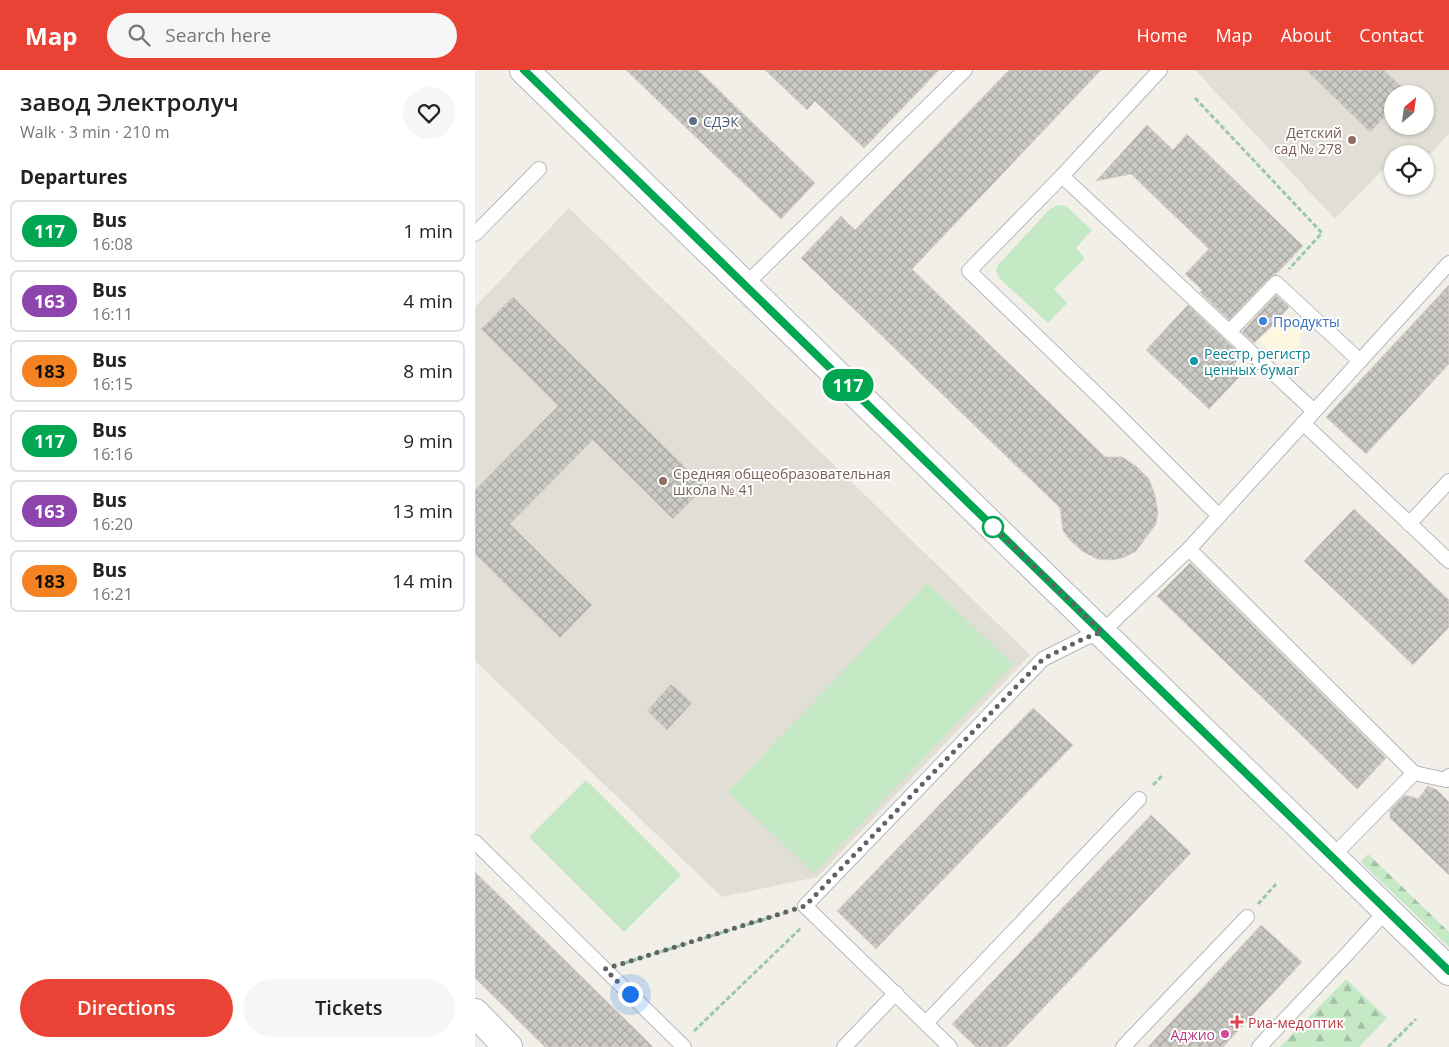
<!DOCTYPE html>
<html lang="en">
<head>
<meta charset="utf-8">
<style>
  :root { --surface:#fff; --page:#f6f6f6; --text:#222; --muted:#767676; --line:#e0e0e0; --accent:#ea4335 }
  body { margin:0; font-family:"Open Sans",sans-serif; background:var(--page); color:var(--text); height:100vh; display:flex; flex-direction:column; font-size:19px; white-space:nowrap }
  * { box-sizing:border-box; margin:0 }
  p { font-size:16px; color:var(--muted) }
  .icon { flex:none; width:28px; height:28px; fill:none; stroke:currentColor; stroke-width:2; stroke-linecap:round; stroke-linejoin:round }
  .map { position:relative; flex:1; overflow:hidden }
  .details { display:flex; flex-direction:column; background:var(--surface); width:475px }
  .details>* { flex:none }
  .badge { padding:0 10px; border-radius:16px; font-size:18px; line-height:32px }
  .needle { width:32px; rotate:29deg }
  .buttons { position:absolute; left:909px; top:15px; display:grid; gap:10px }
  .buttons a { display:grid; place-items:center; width:50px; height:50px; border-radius:50%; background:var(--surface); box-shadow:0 1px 4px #0004; font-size:25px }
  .you { position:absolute; width:25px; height:25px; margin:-12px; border:4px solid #fff; border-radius:50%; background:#1a73e8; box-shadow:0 0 0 8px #1a73e833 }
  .map>.badge { position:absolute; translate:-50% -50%; box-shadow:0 0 0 2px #fff }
  h2 { padding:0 20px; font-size:19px; line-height:45px }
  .round { display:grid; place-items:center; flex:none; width:52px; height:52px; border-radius:26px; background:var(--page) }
  .head { display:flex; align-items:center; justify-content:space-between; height:85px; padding:0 20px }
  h1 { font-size:24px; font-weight:600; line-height:38px }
  .button { display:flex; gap:10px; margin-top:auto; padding:10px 20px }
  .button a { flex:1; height:58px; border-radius:30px; background:var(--accent); color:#fff; font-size:20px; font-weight:600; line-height:58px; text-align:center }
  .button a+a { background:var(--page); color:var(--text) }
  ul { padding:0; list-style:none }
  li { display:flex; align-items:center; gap:15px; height:62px; margin:0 10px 8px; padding:0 10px; border:2px solid var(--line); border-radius:8px }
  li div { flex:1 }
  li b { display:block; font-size:19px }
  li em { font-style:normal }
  li .badge { min-width:55px; font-weight:700; text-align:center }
  header { display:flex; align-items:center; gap:30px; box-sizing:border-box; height:70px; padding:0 25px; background:var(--accent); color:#fff }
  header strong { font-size:24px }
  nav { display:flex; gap:28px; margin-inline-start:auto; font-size:18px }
  .search { width:350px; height:45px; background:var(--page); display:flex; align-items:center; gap:12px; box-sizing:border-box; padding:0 18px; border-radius:28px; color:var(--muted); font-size:19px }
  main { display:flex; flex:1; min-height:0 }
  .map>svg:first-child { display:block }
  .commercial { fill:#fef7e0 }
  .education { fill:#e1ded6; fill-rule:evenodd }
  .forest { fill:url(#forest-firs) }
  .park { fill:#c5e8c5 }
  .building { fill:url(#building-cross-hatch); stroke:#d6d1c6 }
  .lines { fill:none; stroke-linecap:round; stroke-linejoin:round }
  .service-casing { stroke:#b5b8bc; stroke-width:16 }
  .tertiary-casing { stroke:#b5b8bc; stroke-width:30 }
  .path { stroke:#9cc7a9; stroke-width:3; stroke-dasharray:5 2.5; stroke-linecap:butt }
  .service { stroke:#fff; stroke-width:14 }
  .tertiary { stroke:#fff; stroke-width:28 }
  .line-casing { stroke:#fff; stroke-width:11 }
  .line { stroke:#00a651; stroke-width:8 }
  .walk { stroke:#5f6368; stroke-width:5; stroke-dasharray:0 9 }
  .service-dot { fill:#5c6f8a; stroke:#fff; stroke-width:2 }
  .education-dot { fill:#8d6e63; stroke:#fff; stroke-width:2 }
  .shop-dot { fill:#3f7fe0; stroke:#fff; stroke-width:2 }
  .culture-dot { fill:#0f9aa8; stroke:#fff; stroke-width:2 }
  .stop-dot { fill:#fff; stroke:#00a651; stroke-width:2.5 }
  .health-dot { fill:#e0444e; stroke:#fff; stroke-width:2 }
  .hotel-dot { fill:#d1479c; stroke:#fff; stroke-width:2 }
  .labels { text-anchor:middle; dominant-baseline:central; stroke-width:4; stroke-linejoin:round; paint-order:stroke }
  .service-label { font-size:14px; fill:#4e5e75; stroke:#fff; text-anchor:start }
  .education-label { font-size:14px; fill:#785e54; stroke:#fff; text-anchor:end }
  .shop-label { font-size:14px; fill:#366cbe; stroke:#fff; text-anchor:start }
  .culture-label { font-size:14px; fill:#0d838f; stroke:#fff; text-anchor:start }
  .health-label { font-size:14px; fill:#be3a42; stroke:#fff; text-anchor:start }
  .hotel-label { font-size:14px; fill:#b23c85; stroke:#fff; text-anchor:end }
</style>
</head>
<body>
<header>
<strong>Map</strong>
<div class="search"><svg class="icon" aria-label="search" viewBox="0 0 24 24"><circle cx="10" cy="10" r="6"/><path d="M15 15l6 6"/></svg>Search here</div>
<nav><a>Home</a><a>Map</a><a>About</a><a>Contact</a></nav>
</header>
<main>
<section class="details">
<div class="head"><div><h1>завод Электролуч</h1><p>Walk · 3 min · 210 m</p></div><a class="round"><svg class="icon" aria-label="heart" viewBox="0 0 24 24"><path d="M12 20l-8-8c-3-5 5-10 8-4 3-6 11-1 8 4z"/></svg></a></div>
<h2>Departures</h2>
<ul>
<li><span class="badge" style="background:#00a651;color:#fff">117</span><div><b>Bus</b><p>16:08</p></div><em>1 min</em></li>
<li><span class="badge" style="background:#8e44ad;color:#fff">163</span><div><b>Bus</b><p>16:11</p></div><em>4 min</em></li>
<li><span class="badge" style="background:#f58220;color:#111">183</span><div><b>Bus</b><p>16:15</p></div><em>8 min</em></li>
<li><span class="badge" style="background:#00a651;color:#fff">117</span><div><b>Bus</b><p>16:16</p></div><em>9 min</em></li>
<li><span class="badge" style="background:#8e44ad;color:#fff">163</span><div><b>Bus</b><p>16:20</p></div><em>13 min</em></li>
<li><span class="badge" style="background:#f58220;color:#111">183</span><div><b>Bus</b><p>16:21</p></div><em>14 min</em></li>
</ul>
<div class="button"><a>Directions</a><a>Tickets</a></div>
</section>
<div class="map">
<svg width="974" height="977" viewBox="0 0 974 977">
  <defs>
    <pattern id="forest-firs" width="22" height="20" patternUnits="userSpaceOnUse" patternTransform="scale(1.25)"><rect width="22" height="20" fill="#c5e8c5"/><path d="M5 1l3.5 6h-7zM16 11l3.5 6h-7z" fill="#a3c0a4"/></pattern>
    <pattern id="building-cross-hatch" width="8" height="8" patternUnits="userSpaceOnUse" patternTransform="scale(1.25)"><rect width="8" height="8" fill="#cccac5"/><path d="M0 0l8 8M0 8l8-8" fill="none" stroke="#a9a8a4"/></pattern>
  </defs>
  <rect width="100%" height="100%" fill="#f1efe8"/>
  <!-- commercial -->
  <polygon class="commercial" points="793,231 820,255 829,246 824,276 807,293 769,256"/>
  <!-- education -->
  <g class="education">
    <path d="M720 0H974V64L950 89V84H937L931 76 923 84H918L917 90 860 149ZM918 24H950V56H918Z"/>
    <polygon points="94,138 555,585 342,807 247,827 0,591 0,237"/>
  </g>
  <!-- forest -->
  <g class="forest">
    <polygon points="893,784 974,862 974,877 886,792"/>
    <polygon points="871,909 912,948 884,977 805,977"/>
  </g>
  <!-- park -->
  <g class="park">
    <polygon points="582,135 591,136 617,160 601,178 610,188 579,219 592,233 573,253 524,208 521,200 523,195 574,140"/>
    <polygon points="452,513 538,594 339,803 253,722"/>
    <polygon points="111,710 206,805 149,862 54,767"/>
  </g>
  <!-- building -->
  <g class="building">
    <polygon points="151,0 223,0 340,113 306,149"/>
    <polygon points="290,0 464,0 389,78 340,31 332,40"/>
    <polygon points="534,0 626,0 437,199 630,387 647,387 661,396 674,409 680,425 683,443 681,454 661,481 650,487 638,490 622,489 607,481 595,470 588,461 585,438 326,188 366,146 380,160"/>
    <polygon points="831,0 909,0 934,24 918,24 918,38 895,62"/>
    <polygon points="672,55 698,80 712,64 828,176 801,204 795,207 754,250 725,222 727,220 710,204 734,179 656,104 621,111"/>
    <polygon points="974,215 974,294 891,384 851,347"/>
    <polygon points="801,225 814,237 797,256 779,273 767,262"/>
    <polygon points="38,227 230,417 198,449 118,370 35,454 117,535 85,568 0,484 0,420 83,336 6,259"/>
    <polygon points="713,235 767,286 759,294 768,303 734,339 671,280"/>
    <polygon points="879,439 974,530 974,557 938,595 829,491"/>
    <polygon points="715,493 911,688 882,719 682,526"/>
    <polygon points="196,614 217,633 192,660 172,641"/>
    <polygon points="558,638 598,675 401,879 362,841"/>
    <polygon points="953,716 962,720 974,732 974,805 915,748 915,740 930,725 943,729"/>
    <polygon points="676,745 716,783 531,977 501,977 477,954"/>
    <polygon points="0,802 35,836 178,977 70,977 0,908"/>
    <polygon points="786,855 827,892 748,977 673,977"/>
  </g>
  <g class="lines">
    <defs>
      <g id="service">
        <polyline points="685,0 587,106 494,201 636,338 744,446"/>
        <polyline points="587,106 839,341"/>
        <polyline points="0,164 64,99"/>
        <polyline points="270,215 490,0"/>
        <polyline points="754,262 801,213 885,291"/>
        <polyline points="828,353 974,491"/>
        <polyline points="934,454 974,411"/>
        <polyline points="714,479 939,703"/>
        <polyline points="0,772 209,977"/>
        <polyline points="857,787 939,703 971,710 974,706"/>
        <polyline points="451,953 664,729"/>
        <polyline points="369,977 421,923"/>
        <polyline points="475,977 330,836 568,589 610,568 627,562 714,479 974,193"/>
        <polyline points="648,977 772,847"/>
        <polyline points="784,977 872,884 912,840"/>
      </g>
      <g id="tertiary">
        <polyline points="49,0 974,901"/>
        <polyline points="0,943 33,977"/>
      </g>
    </defs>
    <!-- service casing -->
    <use href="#service" class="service-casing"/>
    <!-- tertiary casing -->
    <use href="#tertiary" class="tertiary-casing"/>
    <!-- path -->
    <g class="path">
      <polyline points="720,28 847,163 814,199"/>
      <polyline points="678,715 688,705"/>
      <polyline points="783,834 801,814"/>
      <polyline points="150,893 313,842"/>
      <polyline points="219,961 326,858"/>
      <polyline points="913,977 941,949"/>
    </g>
    <!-- service -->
    <use href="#service" class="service"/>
    <!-- tertiary -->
    <use href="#tertiary" class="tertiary"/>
  </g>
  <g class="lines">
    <defs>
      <polyline id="line" points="49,0 974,901"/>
    </defs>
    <!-- line casing -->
    <use href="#line" class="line-casing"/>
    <!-- line -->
    <use href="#line" class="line"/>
    <!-- walk -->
    <polyline class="walk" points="155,924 130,899 330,836 568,589 610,568 627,562 518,457"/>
  </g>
  <!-- markers -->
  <circle class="service-dot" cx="218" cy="51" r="5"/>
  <g class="education-dot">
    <circle cx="877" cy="70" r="5"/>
    <circle cx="188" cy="411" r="5"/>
  </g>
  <circle class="shop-dot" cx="788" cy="251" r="5"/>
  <circle class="culture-dot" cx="719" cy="291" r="5"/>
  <circle class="stop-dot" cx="518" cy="457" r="10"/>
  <path class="health-dot" d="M759.5 944.5h5v5h5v5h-5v5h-5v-5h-5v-5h5z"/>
  <circle class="hotel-dot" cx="750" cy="964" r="5"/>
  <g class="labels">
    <!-- service labels -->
    <g class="service-label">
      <text x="228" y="51">СДЭК</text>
    </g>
    <!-- education labels -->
    <g class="education-label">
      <text x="867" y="62">Детский<tspan x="867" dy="16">сад № 278</tspan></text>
      <text x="198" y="403" text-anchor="start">Средняя общеобразовательная<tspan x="198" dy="16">школа № 41</tspan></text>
    </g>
    <!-- shop labels -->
    <g class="shop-label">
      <text x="798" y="251">Продукты</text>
    </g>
    <!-- culture labels -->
    <g class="culture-label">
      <text x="729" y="283">Реестр, регистр<tspan x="729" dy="16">ценных бумаг</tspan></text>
    </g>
    <!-- health labels -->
    <g class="health-label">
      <text x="773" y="952">Риа-медоптик</text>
    </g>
    <!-- hotel labels -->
    <g class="hotel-label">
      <text x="740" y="964">Аджио</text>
    </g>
  </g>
</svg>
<div class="buttons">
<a><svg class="needle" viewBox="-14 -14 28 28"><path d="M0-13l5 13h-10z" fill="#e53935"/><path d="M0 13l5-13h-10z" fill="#767676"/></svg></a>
<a><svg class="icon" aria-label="locate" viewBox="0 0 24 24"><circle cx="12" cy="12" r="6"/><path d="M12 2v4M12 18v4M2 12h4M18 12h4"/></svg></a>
</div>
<div class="you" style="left:155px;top:924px"></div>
<b class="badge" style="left:373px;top:315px;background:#00a651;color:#fff">117</b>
</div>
</main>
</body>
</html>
